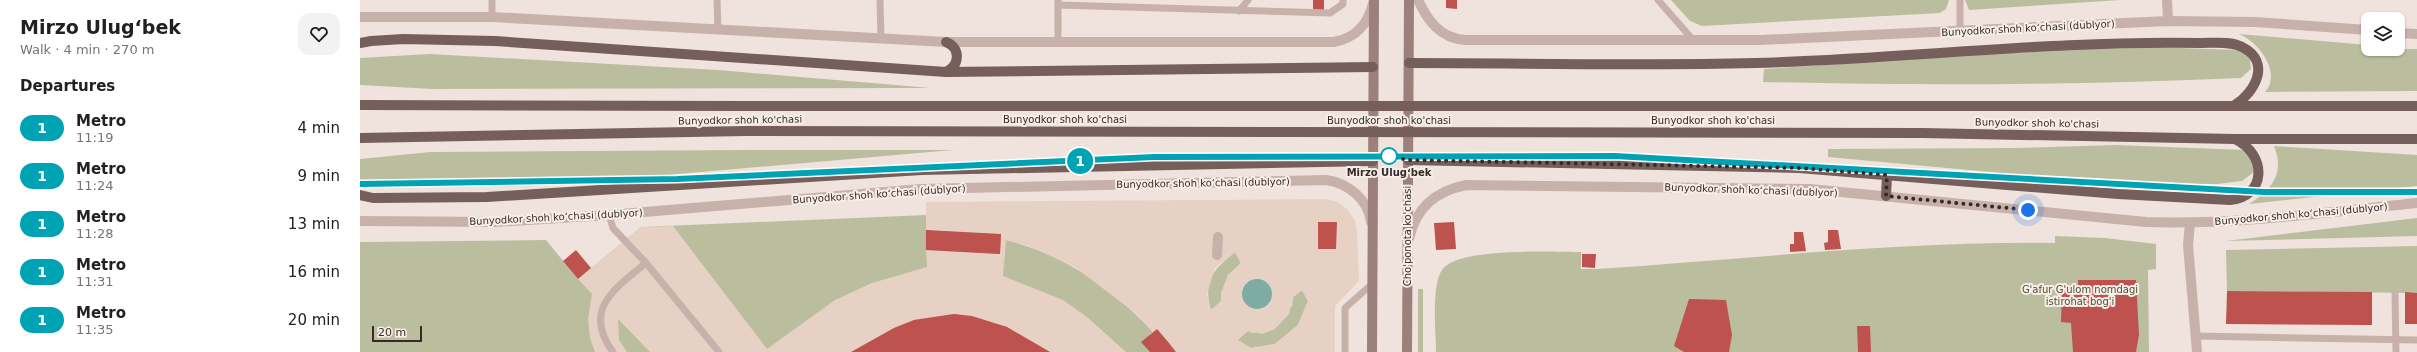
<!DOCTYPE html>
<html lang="en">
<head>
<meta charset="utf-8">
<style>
  :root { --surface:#fff; --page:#f2f2f2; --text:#202124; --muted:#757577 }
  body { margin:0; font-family:"DejaVu Sans",sans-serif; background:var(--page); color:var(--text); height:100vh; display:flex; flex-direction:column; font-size:15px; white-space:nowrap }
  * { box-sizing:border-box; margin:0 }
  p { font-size:13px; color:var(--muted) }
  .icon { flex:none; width:22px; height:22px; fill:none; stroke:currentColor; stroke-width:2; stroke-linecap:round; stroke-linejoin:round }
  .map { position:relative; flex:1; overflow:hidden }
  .details { display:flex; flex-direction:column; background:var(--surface); width:360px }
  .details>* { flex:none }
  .badge { padding:0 8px; border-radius:13px; font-size:14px; line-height:26px }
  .controls { position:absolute; left:2001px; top:12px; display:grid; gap:8px }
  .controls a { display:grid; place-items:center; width:44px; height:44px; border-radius:8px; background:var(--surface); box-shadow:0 1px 3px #0004; font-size:20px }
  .scale { position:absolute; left:12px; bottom:10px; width:50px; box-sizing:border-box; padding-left:4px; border:2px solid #362a29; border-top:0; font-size:11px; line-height:14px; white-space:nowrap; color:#362a29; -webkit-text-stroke:3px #f8eee9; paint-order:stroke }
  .you { position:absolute; width:20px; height:20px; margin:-10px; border:3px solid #fff; border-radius:50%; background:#1a73e8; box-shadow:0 0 0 6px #1a73e833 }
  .map>.badge { position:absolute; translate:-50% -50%; box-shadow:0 0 0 2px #fff }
  h2 { padding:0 20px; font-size:15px; line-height:36px }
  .round { display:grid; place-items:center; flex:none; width:42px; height:42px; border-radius:12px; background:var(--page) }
  .headline { display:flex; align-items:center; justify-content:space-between; height:68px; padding:0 20px }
  h1 { font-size:19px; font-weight:700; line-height:30px }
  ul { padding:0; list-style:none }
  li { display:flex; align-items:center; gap:12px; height:48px; padding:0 20px }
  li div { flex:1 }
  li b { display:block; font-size:15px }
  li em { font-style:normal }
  li .badge { min-width:44px; font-weight:700; text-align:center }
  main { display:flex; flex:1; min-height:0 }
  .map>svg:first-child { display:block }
  .green { fill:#babe9e }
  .plaza { fill:#e7d1c5; fill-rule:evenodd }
  .water { fill:#7eaba4 }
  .building { fill:#bd524f }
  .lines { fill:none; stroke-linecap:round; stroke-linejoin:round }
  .service { stroke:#c8b1aa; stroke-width:7 }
  .pedestrian { stroke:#c8b1aa; stroke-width:10 }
  .minor { stroke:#c8b1aa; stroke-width:10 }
  .tertiary { stroke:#c8b1aa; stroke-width:10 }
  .secondary { stroke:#9b807b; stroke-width:10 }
  .primary { stroke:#765e5b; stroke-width:10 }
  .primary-bridge { stroke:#765e5b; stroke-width:10 }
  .line-casing { stroke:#fff; stroke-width:9 }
  .line { stroke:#00a3b4; stroke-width:6 }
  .walk { stroke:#362a29; stroke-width:4; stroke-dasharray:0 7.2 }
  .stop-dot { fill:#fff; stroke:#00a3b4; stroke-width:2 }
  .labels { text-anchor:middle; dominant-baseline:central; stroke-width:4; stroke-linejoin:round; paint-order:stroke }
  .street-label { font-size:10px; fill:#362a29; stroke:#f8eee9 }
  .stop-label { font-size:10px; font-weight:bold; fill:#362a29; stroke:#f8eee9 }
  .park-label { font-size:10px; fill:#4d522e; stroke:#f8eee9 }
</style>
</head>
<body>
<main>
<section class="details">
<div class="headline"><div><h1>Mirzo Ulugʻbek</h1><p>Walk · 4 min · 270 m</p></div><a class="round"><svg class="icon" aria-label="heart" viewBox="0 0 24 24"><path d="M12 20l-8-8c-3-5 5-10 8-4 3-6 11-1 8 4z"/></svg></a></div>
<h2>Departures</h2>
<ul>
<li><span class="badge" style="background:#00a3b4;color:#fff">1</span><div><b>Metro</b><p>11:19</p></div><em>4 min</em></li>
<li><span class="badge" style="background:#00a3b4;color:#fff">1</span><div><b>Metro</b><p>11:24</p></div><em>9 min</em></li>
<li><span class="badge" style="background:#00a3b4;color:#fff">1</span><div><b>Metro</b><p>11:28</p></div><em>13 min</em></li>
<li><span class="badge" style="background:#00a3b4;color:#fff">1</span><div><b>Metro</b><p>11:31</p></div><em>16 min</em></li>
<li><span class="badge" style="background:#00a3b4;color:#fff">1</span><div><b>Metro</b><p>11:35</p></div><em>20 min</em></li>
</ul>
</section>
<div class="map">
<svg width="2057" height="352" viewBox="0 0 2057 352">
  <rect width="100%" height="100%" fill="#f0e3dd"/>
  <!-- green -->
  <g class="green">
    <polygon points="1311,0 1589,0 1586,9 1580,13 1342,26 1330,21"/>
    <polygon points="1605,0 1760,0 1609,10"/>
    <path d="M1879 34 2008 45V49H2057V91L1905 92C1922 73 1899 42 1879 34Z"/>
    <path d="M1756 46 1881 50 1890 60 1891 69 1881 78C1722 85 1563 86 1403 82L1404 69Z"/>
    <polygon points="70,54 358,70 571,88 73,89 0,85 0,58"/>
    <polygon points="1756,145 1885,150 1890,153 1894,172 1882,181 1857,184 1751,183 1468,157 1468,149 1655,148"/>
    <path d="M1914 146 2057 155V186L1889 204C1912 190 1925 173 1914 146Z"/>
    <polygon points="387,150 593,150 180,186 0,187 0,159 70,152"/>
    <path d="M566 215 567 230 641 234V244L645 245 646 240C705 255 752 288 793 332L789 335 803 352H0V242L186 240 218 279 281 227Z"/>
    <polygon points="2057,218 2057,236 1866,241"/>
    <path d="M1695 236 1745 238 1796 244V269L1788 270 1789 352H1076C1076 332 1071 286 1082 270 1097 247 1194 252 1221 252V269H1236C1389 259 1541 241 1695 243Z"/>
    <polygon points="2057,246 2057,293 1867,291 1866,250"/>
    <path d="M875 252 881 263 868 275 861 301 851 311C843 280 852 271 875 252Z"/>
    <rect x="1058" y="289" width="5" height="63"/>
    <polygon points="942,290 948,301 938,325 915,344 891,348 877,340 888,331 894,333 932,306 933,297"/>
  </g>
  <!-- plaza -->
  <path class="plaza" d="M966 199 978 202 987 209 994 219 997 231 999 281 975 306V352H816L797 329 793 332 775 313 715 267 669 246 646 240 643 276 703 300 727 317 766 352H690L647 327 612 317 594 314 554 320 534 328 491 352H290L258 319 259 340 267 352H235L230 338 228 319 232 294 218 279 281 227 313 226 407 349 475 300 512 283 567 267 566 250 640 254 641 234 566 230V202ZM875 252 881 263 868 275 861 293V301L851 310 847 294 855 268ZM896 279 912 295 908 304 900 308 887 304 882 296 888 283ZM942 290 948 301 938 325 915 344 891 348 878 340 888 331 902 334 915 329 929 314 933 297Z"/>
  <!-- water -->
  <circle class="water" cx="897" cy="294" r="15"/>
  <!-- building -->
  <g class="building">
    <rect x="953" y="0" width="11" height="10"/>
    <polygon points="1086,0 1097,0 1097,9 1086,8"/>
    <polygon points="958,222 977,222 976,249 958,249"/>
    <polygon points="1094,222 1096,249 1076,250 1074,223"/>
    <polygon points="566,230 641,234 640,254 566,250"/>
    <polygon points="1468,230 1478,230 1481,249 1465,250 1464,243 1468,242"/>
    <polygon points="1434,232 1443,232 1446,251 1430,252 1430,244 1434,244"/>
    <polygon points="216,250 231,268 218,279 203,261"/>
    <polygon points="1222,254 1236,254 1235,268 1222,267"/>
    <polygon points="1718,280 1776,280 1779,335 1776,352 1713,352 1711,323 1701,322 1702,290 1718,290"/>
    <polygon points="1867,291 2012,292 2012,325 1866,324"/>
    <polygon points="2045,292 2057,293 2057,324 2045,324"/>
    <polygon points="1329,299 1366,300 1372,335 1369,352 1324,352 1314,346"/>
    <polygon points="594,314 612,316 647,327 690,352 491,352 534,328 554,320"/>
    <polygon points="1497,326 1510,326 1511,352 1498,352"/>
    <polygon points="797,329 809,343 816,352 790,352 781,342"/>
  </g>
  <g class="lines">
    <!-- service -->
    <g class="service">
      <polyline points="357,0 358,30"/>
      <polyline points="520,0 521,39"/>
      <polyline points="698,0 698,42"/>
      <polyline points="1298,0 1334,41"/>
      <polyline points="698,5 970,13 983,4 983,0"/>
      <polyline points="879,11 888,0"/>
      <polyline points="132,17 132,0"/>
      <polyline points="1600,31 1600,0"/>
      <polyline points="249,215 253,228 286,263 359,352"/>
      <polyline points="2035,294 2036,352"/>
      <polyline points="1835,336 2057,340"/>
      <path d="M253 352C222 310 254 289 286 263"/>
      <polyline points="985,352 985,308 1012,284"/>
    </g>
    <!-- pedestrian -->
    <polyline class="pedestrian" points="857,255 858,237"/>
    <!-- minor -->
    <g class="minor">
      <polyline points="1807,0 1808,21"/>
      <polyline points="1830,223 1828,245 1837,352"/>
    </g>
    <!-- tertiary -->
    <g class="tertiary">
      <path d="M1058 0C1068 21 1080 38 1105 40H1401L1808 21 1895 22 2008 30"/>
      <path d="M0 17H132L586 42H974C995 38 1008 25 1013 3"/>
      <polyline points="2038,33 2057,34"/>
      <path d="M0 221 135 222 249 215 561 189 966 180C988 183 1008 199 1011 222"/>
      <path d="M1049 239C1056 207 1076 191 1106 185L1450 189 1786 222C1877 225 1967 212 2057 203"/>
    </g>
    <!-- secondary -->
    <g class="secondary">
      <polyline points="1012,352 1014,0"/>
      <polyline points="1047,352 1049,0"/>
    </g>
    <!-- primary -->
    <g class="primary">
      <polyline points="0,43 11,41 43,39 135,41 586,72 1013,67"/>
      <path d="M1049 63C1164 63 1280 66 1395 63 1544 59 1693 40 1842 43 1854 43 1871 41 1882 47 1912 62 1895 92 1875 105"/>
      <path d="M586 72C600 65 601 48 586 42"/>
      <polyline points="0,105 386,106"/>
      <polyline points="1562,106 2057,106"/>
      <polyline points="1562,133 1875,139 2057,139"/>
      <polyline points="0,138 386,131"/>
      <path d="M1048 160 1439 168 1758 194 1870 200C1906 197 1908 155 1875 139"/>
      <polyline points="0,195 13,198 127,197 562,170 1013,161"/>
      <polyline points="1526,196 1527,175"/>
    </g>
    <!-- primary-bridge -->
    <g class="primary-bridge">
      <polyline points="386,106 1562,106"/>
      <polyline points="386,131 1562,133"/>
    </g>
  </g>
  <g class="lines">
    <defs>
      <polyline id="line" points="0,184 317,179 794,157 1255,156 1904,192 2057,192"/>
    </defs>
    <!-- line casing -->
    <use href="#line" class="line-casing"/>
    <!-- line -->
    <use href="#line" class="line"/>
    <!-- walk -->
    <polyline class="walk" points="1029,156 1048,160 1440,168 1527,175 1526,196 1668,210"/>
  </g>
  <!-- markers -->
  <circle class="stop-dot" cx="1029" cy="156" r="8"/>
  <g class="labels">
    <!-- street labels -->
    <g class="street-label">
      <text transform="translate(1668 28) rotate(-3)">Bunyodkor shoh koʻchasi (dublyor)</text>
      <text x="705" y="119">Bunyodkor shoh ko'chasi</text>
      <text transform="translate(380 120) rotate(-1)">Bunyodkor shoh ko'chasi</text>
      <text x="1029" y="120">Bunyodkor shoh ko'chasi</text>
      <text x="1353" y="120">Bunyodkor shoh ko'chasi</text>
      <text transform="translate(1677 123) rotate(1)">Bunyodkor shoh ko'chasi</text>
      <text transform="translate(843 183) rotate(-1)">Bunyodkor shoh koʻchasi (dublyor)</text>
      <text transform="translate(1391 190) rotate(2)">Bunyodkor shoh koʻchasi (dublyor)</text>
      <text transform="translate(519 194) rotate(-4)">Bunyodkor shoh koʻchasi (dublyor)</text>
      <text transform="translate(1941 214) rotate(-5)">Bunyodkor shoh koʻchasi (dublyor)</text>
      <text transform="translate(196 217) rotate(-3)">Bunyodkor shoh koʻchasi (dublyor)</text>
      <text transform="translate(1047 236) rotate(-90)">Cho'ponota ko'chasi</text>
    </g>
    <!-- stop labels -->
    <g class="stop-label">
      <text x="1029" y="172">Mirzo Ulugʻbek</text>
    </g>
    <!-- park labels -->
    <g class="park-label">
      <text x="1720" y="289">G'afur G'ulom nomdagi<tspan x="1720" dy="12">istirohat bog'i</tspan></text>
    </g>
  </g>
</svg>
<div class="controls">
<a><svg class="icon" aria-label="layers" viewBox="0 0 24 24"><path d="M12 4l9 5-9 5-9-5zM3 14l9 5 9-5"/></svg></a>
</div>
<div class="scale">20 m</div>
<div class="you" style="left:1668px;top:210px"></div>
<b class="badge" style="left:720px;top:161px;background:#00a3b4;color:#fff">1</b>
</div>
</main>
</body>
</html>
